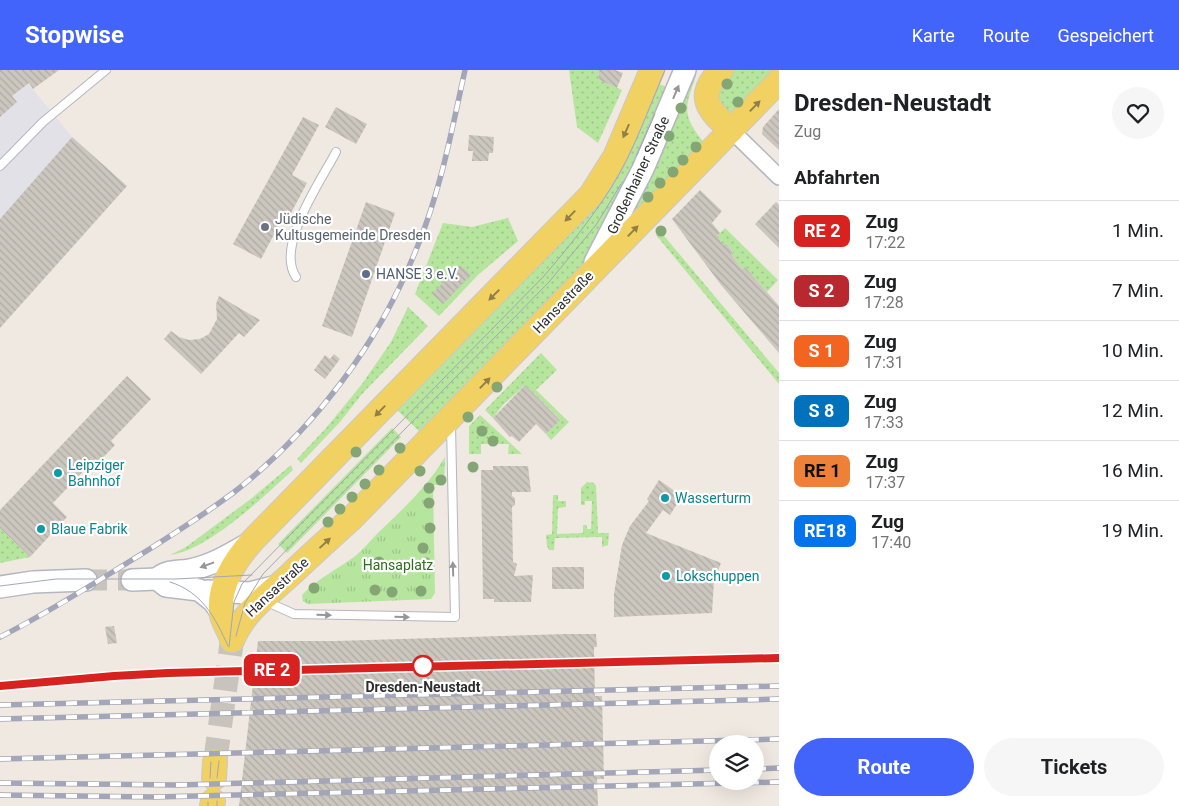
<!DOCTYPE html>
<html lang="de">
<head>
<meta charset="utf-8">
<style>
  :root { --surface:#fff; --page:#f6f6f6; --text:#202124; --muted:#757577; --line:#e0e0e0; --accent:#4264fb }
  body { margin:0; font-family:Roboto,sans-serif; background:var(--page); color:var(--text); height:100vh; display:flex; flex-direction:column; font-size:19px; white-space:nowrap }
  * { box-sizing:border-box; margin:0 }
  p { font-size:16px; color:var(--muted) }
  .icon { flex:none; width:28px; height:28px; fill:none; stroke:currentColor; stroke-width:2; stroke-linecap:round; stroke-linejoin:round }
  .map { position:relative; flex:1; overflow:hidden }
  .details { display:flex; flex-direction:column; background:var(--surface); width:400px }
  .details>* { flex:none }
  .badge { padding:0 10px; border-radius:8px; font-size:18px; line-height:32px }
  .controls { position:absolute; left:709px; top:665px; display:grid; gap:10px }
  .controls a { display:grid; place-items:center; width:55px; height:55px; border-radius:50%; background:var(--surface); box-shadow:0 5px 20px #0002; font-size:25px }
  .map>.badge { position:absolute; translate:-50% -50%; box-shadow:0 0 0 2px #fff }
  h2 { padding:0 15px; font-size:19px; line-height:45px }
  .round { display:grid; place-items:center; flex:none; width:52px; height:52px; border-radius:26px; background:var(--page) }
  .headline { display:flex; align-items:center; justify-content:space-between; height:85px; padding:0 15px }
  h1 { font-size:24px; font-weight:700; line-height:38px }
  .cta { display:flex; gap:10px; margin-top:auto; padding:10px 15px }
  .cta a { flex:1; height:58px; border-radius:30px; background:var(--accent); color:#fff; font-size:20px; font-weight:700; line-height:58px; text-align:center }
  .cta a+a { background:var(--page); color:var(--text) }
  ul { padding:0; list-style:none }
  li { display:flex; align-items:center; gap:15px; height:60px; padding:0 15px; border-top:1px solid var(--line) }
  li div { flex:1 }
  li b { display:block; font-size:19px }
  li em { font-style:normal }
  li .badge { min-width:55px; font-weight:700; text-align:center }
  header { display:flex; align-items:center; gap:30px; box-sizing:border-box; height:70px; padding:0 25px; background:var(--accent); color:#fff }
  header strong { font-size:24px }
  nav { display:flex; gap:28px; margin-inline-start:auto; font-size:18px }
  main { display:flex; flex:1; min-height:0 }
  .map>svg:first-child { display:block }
  .industrial { fill:#e3e1e8 }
  .grass { fill:url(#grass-dots) }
  .park { fill:url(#park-tufts) }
  .building { fill:url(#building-back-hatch) }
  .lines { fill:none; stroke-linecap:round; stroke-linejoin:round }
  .secondary-tunnel { stroke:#c8c4bd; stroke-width:21; stroke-dasharray:21 11; stroke-linecap:butt }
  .primary-tunnel { stroke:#c8c4bd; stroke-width:24; stroke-dasharray:24 12; stroke-linecap:butt }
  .lane-casing { stroke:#b4b7c1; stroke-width:10 }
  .street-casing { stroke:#b4b7c1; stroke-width:18 }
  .secondary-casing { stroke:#b4b7c1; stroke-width:24 }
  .primary-casing { stroke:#c9c9c9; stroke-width:26 }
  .lane { stroke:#fff; stroke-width:8 }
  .street { stroke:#fff; stroke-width:15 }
  .secondary { stroke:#fff; stroke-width:21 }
  .primary { stroke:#f2d163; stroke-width:24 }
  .tram { stroke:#a3a6b8; stroke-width:1 }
  .rail-casing { stroke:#a3a6b8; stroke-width:5.5 }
  .rail { stroke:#fff; stroke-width:4; stroke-dasharray:11; stroke-linecap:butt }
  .tree { fill:#84a574 }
  .oneway { fill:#969696 }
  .oneway2 { fill:#908048 }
  .line-casing { stroke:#fff; stroke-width:11 }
  .line { stroke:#d7221f; stroke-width:8 }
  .worship-dot { fill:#6b7280; stroke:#fff; stroke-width:2 }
  .service-dot { fill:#5c6f8a; stroke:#fff; stroke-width:2 }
  .culture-dot { fill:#0f9aa8; stroke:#fff; stroke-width:2 }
  .stop-dot { fill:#fff; stroke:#d7221f; stroke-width:2.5 }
  .labels { text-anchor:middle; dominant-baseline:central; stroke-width:4.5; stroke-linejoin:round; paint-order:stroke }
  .street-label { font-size:14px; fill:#2e2e2e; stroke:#fff }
  .worship-label { font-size:14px; fill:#5b616d; stroke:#fff; text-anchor:start }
  .service-label { font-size:14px; fill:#4e5e75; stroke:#fff; text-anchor:start }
  .culture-label { font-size:14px; fill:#0d838f; stroke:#fff; text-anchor:start }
  .park-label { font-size:14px; fill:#2c6e1b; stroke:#fff }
  .stop-label { font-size:14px; font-weight:bold; fill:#2e2e2e; stroke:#fff }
</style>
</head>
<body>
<header>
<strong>Stopwise</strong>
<nav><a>Karte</a><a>Route</a><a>Gespeichert</a></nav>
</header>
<main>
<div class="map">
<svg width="779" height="736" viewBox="0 0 779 736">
  <defs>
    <pattern id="grass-dots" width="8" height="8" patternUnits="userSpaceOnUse" patternTransform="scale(1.25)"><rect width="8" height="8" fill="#b6e59e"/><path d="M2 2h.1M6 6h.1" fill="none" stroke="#9dc588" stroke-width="1.8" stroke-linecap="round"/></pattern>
    <pattern id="park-tufts" width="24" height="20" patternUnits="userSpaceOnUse" patternTransform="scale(1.25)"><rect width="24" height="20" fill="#b6e59e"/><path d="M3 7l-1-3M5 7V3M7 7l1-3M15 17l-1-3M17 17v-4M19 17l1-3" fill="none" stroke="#9dc588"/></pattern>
    <pattern id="building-back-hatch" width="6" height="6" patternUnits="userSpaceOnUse" patternTransform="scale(1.25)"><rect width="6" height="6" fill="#cbc7bf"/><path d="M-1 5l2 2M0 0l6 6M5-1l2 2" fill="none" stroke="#afaba4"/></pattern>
  </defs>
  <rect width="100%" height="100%" fill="#efe9e1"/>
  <!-- industrial -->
  <polygon class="industrial" points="0,0 17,0 72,67 127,116 0,258"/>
  <!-- grass -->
  <g class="grass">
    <polygon points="569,0 598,0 599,10 622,20 598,73 577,57"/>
    <polygon points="730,0 779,0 739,41 729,45 716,37 717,13"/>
    <path d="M691 4 696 6C684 40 682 45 705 74L631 146Z"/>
    <polygon points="656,13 670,18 596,181 423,365 396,339 560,168"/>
    <polygon points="508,148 518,171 478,205 439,246 415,224 443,153 472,157"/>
    <polygon points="725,158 778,210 767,222 745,197 742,199 731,184 733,182 726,173 723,175 717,166"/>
    <polygon points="660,161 779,303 779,314 656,165"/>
    <polygon points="408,237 428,256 362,324 340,352 301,393 297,389 327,357 362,314 391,272"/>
    <polygon points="541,283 557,300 536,320 569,352 551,370 546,364 560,349 525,315 503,335 493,348 485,340"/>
    <polygon points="480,345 522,384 508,384 509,374 481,374 481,384 469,384 469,356"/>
    <polygon points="392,358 401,367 287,483 278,474"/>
    <path d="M291 395 293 400C264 426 209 480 170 485L186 477 252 428Z"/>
    <polygon points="587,412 594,413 596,416 598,463 609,463 608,475 602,477 602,467 555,468 554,480 549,480 547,476 546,465 552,464 553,425 558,425 558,431 566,431 566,437 558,438 557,464 583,463 583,455 587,455 587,459 591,459 592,431 585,431 585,435 581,435 581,418"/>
    <polygon points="0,458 30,487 0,493"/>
  </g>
  <!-- park -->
  <path class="park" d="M445 387 444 415H433L435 523 431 529 308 534 303 531 302 525C317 509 336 500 354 487 363 480 371 470 379 462 403 439 428 416 445 387Z"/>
  <!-- building -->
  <g class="building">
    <polygon points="0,0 59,0 33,19 29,13 12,26 17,32 0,47"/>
    <polygon points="598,0 615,0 623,3 617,18 599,10"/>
    <polygon points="336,37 367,54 356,74 325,57"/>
    <polygon points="779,39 779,80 762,64 763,57"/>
    <polygon points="303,47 319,55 292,105 307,113 291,143 287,140 261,189 233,174"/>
    <polygon points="469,65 494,67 493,83 489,83 488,91 472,91 473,81 468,81"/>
    <polygon points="72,67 127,116 0,258 0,149"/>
    <polygon points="700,120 722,141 712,153 720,163 717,166 723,175 726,173 733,182 731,184 742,199 745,197 779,236 779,283 721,215 672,149"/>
    <polygon points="366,132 395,143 352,267 322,256"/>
    <polygon points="776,132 779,135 779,178 755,154"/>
    <polygon points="460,195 471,205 443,234 432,224"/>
    <polygon points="219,226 260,250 244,267 239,263 201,304 164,269 171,261 179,267 189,270 200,269 209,264 217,249 216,234"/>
    <polygon points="334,284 340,289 325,309 314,300 325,285 330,289"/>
    <polygon points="127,306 151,329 111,371 115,375 96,395 92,392 53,433 67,447 30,487 0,458 0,440"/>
    <polygon points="525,315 560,350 546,364 536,354 519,372 512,366 510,367 493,348"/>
    <polygon points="493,396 528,396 531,422 512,422 512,426 515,428 515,435 512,437 513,492 517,494 514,506 533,505 531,532 494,532 494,529 483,529 481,400 493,400"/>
    <polygon points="659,410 682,426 670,445 663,440 646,463 721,493 714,511 712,543 614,547 614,524 622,475 630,456 649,431 647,429"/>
    <rect x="552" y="497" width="32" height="22"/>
    <polygon points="114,556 117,573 108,574 105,557"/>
    <polygon points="566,564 596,564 597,577 594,577 595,626 602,626 604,709 597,709 598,736 239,736 258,571 335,571"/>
  </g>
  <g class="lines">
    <!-- secondary-tunnel -->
    <polyline class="secondary-tunnel" points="86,510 132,510"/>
    <!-- primary-tunnel -->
    <polyline class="primary-tunnel" points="215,692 232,570"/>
    <defs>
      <g id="lane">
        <polyline points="0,96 43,52 106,0"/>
        <path d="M296 207C275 176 321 111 336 82"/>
        <polyline points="265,531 294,544 455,547 451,355"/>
      </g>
      <polyline id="street" points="731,60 779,107"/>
      <g id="secondary">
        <polyline points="595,192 643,99 685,0"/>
        <path d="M157 509C166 500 177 502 189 500 211 496 231 484 250 473"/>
        <polyline points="132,510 157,509 166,516 199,520 213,531 221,542"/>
        <polyline points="0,517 33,512 86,510"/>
        <polyline points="207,521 250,523 277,516"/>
      </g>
      <g id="primary">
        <path d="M721 0C695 26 708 40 731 60"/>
        <path d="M232 570C246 539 266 527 290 505 310 486 331 467 352 448L779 11"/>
        <path d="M232 570C230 560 221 550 221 540 219 514 236 489 253 470L591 125 615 87 652 0"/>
        <polyline points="214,708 215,692"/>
        <polyline points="212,736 213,731"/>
      </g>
    </defs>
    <!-- lane casing -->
    <use href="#lane" class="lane-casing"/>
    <!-- street casing -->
    <use href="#street" class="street-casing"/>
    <!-- secondary casing -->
    <use href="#secondary" class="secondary-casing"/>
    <!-- primary casing -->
    <use href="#primary" class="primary-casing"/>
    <!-- lane -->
    <use href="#lane" class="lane"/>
    <!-- street -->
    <use href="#street" class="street"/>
    <!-- secondary -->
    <use href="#secondary" class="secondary"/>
    <!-- primary -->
    <use href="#primary" class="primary"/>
    <!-- tram -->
    <g class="tram">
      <polyline points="637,85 655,44"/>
      <path d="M170 512C202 522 215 547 228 576"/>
      <polyline points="0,516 56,509 176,509 252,505"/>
      <polyline points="236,566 245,533 263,504 549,212 596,155 621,114"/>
      <path d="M229 577 234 532 242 514 544 206C568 178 591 149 611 118 634 81 648 40 665 0"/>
      <polyline points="210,708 211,692"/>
      <polyline points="217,708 219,691"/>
      <polyline points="208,736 208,732"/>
      <polyline points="217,736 217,731"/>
    </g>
    <defs>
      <g id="rail">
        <path d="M0 567C44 545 85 519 127 493 163 471 199 448 233 423 315 359 380 272 418 175 441 119 452 59 465 0"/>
        <polyline points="0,616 114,605 168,603 779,588"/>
        <polyline points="0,635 779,616"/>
        <polyline points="0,649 779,629"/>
        <polyline points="0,689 779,669"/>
        <polyline points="755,699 779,698"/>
        <polyline points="0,713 178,715 718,700"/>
        <polyline points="0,725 155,727 779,712"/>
      </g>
    </defs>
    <!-- rail casing -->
    <use href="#rail" class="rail-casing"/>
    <!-- rail -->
    <use href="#rail" class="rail"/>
  </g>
  <!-- trees -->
  <g class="tree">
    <circle cx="727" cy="14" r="5.5"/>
    <circle cx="738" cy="32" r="5.5"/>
    <circle cx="681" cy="38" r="5.5"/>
    <circle cx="669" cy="66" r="5.5"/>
    <circle cx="696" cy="77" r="5.5"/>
    <circle cx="683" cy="90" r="5.5"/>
    <circle cx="673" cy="102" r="5.5"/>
    <circle cx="660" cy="113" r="5.5"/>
    <circle cx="648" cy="127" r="5.5"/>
    <circle cx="661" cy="161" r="5.5"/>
    <circle cx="497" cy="317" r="5.5"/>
    <circle cx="468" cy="347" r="5.5"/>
    <circle cx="482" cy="361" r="5.5"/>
    <circle cx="493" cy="371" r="5.5"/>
    <circle cx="400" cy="378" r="5.5"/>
    <circle cx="356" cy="382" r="5.5"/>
    <circle cx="473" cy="397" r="5.5"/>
    <circle cx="379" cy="400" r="5.5"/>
    <circle cx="420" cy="401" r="5.5"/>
    <circle cx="441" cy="410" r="5.5"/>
    <circle cx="365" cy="414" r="5.5"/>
    <circle cx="429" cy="418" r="5.5"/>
    <circle cx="352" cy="427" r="5.5"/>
    <circle cx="429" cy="433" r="5.5"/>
    <circle cx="340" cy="439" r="5.5"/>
    <circle cx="328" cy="452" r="5.5"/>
    <circle cx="430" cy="458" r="5.5"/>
    <circle cx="423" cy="478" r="5.5"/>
    <circle cx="379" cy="492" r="5.5"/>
    <circle cx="426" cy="493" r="5.5"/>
    <circle cx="314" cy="518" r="5.5"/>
    <circle cx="375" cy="520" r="5.5"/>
    <circle cx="421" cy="521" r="5.5"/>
    <circle cx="392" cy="522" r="5.5"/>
  </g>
  <!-- one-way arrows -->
  <defs><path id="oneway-solid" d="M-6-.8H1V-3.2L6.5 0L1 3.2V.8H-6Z" transform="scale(1.25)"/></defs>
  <g class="oneway">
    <use href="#oneway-solid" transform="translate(676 22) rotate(-67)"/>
    <use href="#oneway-solid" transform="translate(207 495) rotate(160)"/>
    <use href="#oneway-solid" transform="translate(453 499) rotate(-92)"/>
    <use href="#oneway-solid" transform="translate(324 545) rotate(2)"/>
    <use href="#oneway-solid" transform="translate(402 547) rotate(1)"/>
  </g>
  <g class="oneway2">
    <use href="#oneway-solid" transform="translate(755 36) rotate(-46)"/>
    <use href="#oneway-solid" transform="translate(626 61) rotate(114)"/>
    <use href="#oneway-solid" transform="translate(570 146) rotate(134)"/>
    <use href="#oneway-solid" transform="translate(633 161) rotate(-46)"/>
    <use href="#oneway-solid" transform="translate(494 225) rotate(135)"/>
    <use href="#oneway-solid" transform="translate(485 313) rotate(-46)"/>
    <use href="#oneway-solid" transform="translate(380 341) rotate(134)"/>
    <use href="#oneway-solid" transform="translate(325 473) rotate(-43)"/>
  </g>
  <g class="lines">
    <defs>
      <polyline id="line" points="0,616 114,606 168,603 779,588"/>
    </defs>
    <!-- line casing -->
    <use href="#line" class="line-casing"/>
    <!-- line -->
    <use href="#line" class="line"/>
  </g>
  <!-- markers -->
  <circle class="worship-dot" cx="265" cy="157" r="5"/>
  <circle class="service-dot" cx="366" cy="204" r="5"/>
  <g class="culture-dot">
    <circle cx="58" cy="403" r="5"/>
    <circle cx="665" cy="428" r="5"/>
    <circle cx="41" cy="459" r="5"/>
    <circle cx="666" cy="506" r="5"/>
  </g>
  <circle class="stop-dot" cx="423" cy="596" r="10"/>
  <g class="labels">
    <!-- street labels -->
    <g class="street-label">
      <text transform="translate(638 105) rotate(-65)">Großenhainer Straße</text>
      <text transform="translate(563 232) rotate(-46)">Hansastraße</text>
      <text transform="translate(277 517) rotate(-43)">Hansastraße</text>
    </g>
    <!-- worship labels -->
    <g class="worship-label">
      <text x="275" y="149">Jüdische<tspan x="275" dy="16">Kultusgemeinde Dresden</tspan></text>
    </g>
    <!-- service labels -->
    <g class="service-label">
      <text x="376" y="204">HANSE 3 e.V.</text>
    </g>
    <!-- culture labels -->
    <g class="culture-label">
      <text x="68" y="395">Leipziger<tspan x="68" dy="16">Bahnhof</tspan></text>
      <text x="675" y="428">Wasserturm</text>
      <text x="51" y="459">Blaue Fabrik</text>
      <text x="676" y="506">Lokschuppen</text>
    </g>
    <!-- park labels -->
    <g class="park-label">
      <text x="398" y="495">Hansaplatz</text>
    </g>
    <!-- stop labels -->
    <g class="stop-label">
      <text x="423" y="617">Dresden-Neustadt</text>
    </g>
  </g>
</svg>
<div class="controls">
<a><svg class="icon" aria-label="layers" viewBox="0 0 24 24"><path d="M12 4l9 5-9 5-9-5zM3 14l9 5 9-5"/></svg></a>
</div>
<b class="badge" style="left:272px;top:600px;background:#d7221f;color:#fff">RE 2</b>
</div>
<section class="details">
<div class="headline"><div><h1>Dresden-Neustadt</h1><p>Zug</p></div><a class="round"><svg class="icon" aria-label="heart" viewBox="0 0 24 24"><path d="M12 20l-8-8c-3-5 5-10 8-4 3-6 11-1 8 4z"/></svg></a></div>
<h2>Abfahrten</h2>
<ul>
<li><span class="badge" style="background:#d7221f;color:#fff">RE 2</span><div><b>Zug</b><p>17:22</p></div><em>1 Min.</em></li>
<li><span class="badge" style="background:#b8282e;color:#fff">S 2</span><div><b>Zug</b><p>17:28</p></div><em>7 Min.</em></li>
<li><span class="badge" style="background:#f36421;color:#fff">S 1</span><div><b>Zug</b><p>17:31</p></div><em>10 Min.</em></li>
<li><span class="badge" style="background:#0072bc;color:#fff">S 8</span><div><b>Zug</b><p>17:33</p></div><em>12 Min.</em></li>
<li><span class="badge" style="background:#ef8037;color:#111">RE 1</span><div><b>Zug</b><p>17:37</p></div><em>16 Min.</em></li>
<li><span class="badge" style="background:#0474ec;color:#fff">RE18</span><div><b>Zug</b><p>17:40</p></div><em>19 Min.</em></li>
</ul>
<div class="cta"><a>Route</a><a>Tickets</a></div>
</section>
</main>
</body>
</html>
